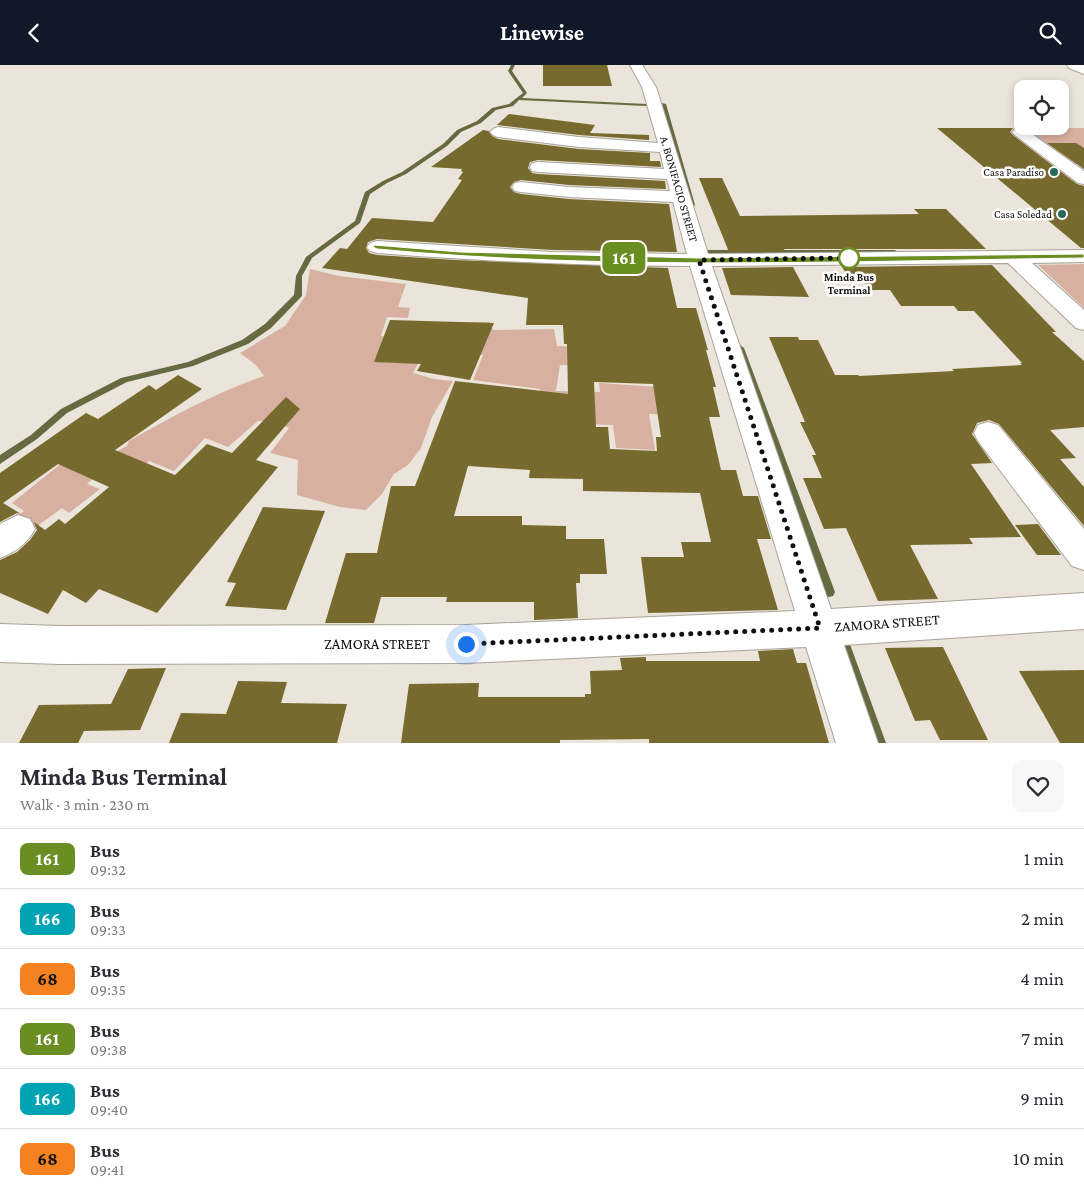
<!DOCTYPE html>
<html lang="en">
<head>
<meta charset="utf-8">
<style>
  :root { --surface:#fff; --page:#f7f7f7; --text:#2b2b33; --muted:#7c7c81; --line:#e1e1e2; --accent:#111827 }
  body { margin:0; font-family:"Crimson Pro",serif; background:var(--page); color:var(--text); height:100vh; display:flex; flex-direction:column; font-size:19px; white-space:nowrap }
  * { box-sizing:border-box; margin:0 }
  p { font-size:16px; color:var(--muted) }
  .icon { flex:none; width:28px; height:28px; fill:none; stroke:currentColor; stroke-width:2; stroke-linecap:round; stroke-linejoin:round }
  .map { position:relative; height:678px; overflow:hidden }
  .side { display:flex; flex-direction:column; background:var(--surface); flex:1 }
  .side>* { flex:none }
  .badge { padding:0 10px; border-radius:8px; font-size:18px; line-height:32px }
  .fabs { position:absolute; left:1014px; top:15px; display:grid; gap:10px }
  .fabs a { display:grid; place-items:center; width:55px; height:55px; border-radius:10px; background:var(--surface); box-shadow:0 2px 8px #0003; font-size:25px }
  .you { position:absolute; width:25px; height:25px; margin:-12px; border:4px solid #fff; border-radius:50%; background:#1a73e8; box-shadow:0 0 0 8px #1a73e833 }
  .map>.badge { position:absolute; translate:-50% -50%; box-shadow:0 0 0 2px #fff }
  .round { display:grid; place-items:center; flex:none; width:52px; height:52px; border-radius:10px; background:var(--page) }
  .overview { display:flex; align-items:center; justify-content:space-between; height:85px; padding:0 20px }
  h1 { font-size:24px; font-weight:700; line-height:38px }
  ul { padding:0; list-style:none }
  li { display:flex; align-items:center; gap:15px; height:60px; padding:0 20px; border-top:1px solid var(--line) }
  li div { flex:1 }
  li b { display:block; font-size:19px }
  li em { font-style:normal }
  li .badge { min-width:55px; font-weight:700; text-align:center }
  header { display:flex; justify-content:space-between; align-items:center; height:65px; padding:0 20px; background:var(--accent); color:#fff; font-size:22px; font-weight:700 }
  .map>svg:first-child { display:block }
  .green { fill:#d8b0a1 }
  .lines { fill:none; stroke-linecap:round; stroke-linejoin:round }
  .stream { fill:#656a41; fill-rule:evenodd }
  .building { fill:#776a2e; fill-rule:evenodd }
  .minor-casing { stroke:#a9a39a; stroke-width:2 }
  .path { stroke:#76726c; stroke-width:2; stroke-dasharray:0.5 2; stroke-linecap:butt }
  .minor { fill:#fff; fill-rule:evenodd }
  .line { fill:#6b8e23; stroke:#fff }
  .walk { stroke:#12100d; stroke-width:5; stroke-dasharray:0 9 }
  .poi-dot { fill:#276856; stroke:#fff; stroke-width:2 }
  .stop-dot { fill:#fff; stroke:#6b8e23; stroke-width:2.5 }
  .labels { text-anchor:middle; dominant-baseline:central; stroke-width:5; stroke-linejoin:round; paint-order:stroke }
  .far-poi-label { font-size:11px; fill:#12100d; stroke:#fff; text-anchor:end }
  .far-stop-label { font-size:11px; font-weight:bold; fill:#12100d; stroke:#fff }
  .street-label { font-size:12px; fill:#12100d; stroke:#fff }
  .near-street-label { font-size:15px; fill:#12100d; stroke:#fff }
</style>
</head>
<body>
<header><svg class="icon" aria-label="back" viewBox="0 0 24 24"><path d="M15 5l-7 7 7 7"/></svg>Linewise<svg class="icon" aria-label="search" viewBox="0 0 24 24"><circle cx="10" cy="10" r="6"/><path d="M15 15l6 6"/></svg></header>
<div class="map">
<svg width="1084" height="678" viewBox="0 0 1084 678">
  <rect width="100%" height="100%" fill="#eae4da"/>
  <!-- green -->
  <g class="green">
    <polygon points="1017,63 1084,63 1084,94 1083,99 1075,99 1084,106 1084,112"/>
    <polygon points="1084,199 1084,243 1038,200"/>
    <path d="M310 204 339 211 406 219 398 242 410 243 408 253 387 252 381 271 387 272 425 257H490L493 265 554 264 557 281 652 285 612 301 560 300 556 326 600 327 599 318 660 322 666 350 649 349 655 385 616 383 613 360 534 357 540 324 473 315 483 290 425 285 413 308 434 314 453 316 432 352 421 383 408 400 394 409 382 429 366 445 340 442 297 430 298 395 270 388 289 363 275 356H258L228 382 205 373 174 406 149 396 132 413 106 402 87 419 100 424 69 448 62 443 32 465 15 453 24 446 12 438 68 393 97 397 127 381 129 376C171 352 218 327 264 311L256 300 240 288 285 261 306 230Z"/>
  </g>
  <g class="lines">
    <!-- stream -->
    <g class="stream">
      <polygon points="511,0 515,0 512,6 527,28 522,33 646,39 648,40 646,41 519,35 513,41 496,45 481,58 461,67 447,81 406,109 387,118 370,129 360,158 312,193 302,211 302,231 271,263 248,279 193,301 127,317 67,348 37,374 0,399 0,390 31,370 61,344 121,313 188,297 242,275 265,259 294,230 296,211 306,192 355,156 365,127 383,116 402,107 443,79 457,65 477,56 492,43 509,39 523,28 508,6"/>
      <polygon points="662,38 666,39 695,140 694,141 689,140"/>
      <polygon points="706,185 895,185 898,187 895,189 704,188 703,187"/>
      <polygon points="740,280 744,283 835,527 833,531 829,532 825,531 823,527 736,283"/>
      <polygon points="845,576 849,578 851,582 886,678 872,678 839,582 841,578"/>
    </g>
  </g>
  <!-- building -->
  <g class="building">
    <polygon points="543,0 607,0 612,21 543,21"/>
    <polygon points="509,49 595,60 590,68 649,70 649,75 579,70 497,60"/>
    <polygon points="937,63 1013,63 1010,67 1014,71 1077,119 1084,121 1084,183 1081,183"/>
    <path d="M483 65 489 66 492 71 498 74 579 84 650 88V96H660L661 102 538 95 530 97 528 103 532 108 538 109 665 116 666 124 569 120 521 115 514 117 510 122 514 127 521 129 569 134 669 139 677 187 553 185 377 174 368 177 366 183 369 188 377 190 455 195 668 203 677 243H696L708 285H706L716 322H713L720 352H709L721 405H736L743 431H758L771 474H757L778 545 648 548 641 492H684L681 477H711L700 428 583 426V414L529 413 530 405 468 401 454 451H522V460L566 461V474H604L607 509H580V518H576L578 553 534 555V537H446L447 532H381L374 558H325L346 488H377L391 421H415L455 316 568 329 567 279H564L563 260H526L528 233 322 203 340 183 347 184 372 153 433 157 462 115 458 114 463 107 461 106 462 104 431 102ZM594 317 653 319 661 372H656L657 386 610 384 608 362H596Z"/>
    <polygon points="1047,78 1076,78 1084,83 1084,104"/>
    <polygon points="699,113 722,113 740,151 919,149 914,144 946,144 986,184 784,184 785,186 729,187"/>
    <polygon points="992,200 1056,267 1052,267 1084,296 1084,362 1050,365 1076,393 1060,394 1084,422 1084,461 999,359 989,355 977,358 972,369 992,398 971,399 1021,472 969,473 973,479 910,480 938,534 878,536 846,463 824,464 803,413 822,413 812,390 816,390 800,357 805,357 769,272 798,272 799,275 818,275 835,310 858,310 859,311 954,306 952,304 1022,300 1020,298 1022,298 974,246 958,246 954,241 901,241 890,225 869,225 863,214 850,214 842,202"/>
    <polygon points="793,202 809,232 731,230 722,203"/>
    <polygon points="390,255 494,258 470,315 417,306 421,299 374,297"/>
    <polygon points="178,310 202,324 115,385 175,410 207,379 232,388 286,332 300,344 256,395 278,402 157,548 99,524 86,538 63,525 48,549 0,528 0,495 17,487 30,475 37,465 34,457 45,465 59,454 65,459 109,422 58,399 3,438 21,449 17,448 0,457 0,408 86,348 98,354 149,320 156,325"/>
    <polygon points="263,442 325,446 286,545 225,541 236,518 227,517"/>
    <polygon points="1038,459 1061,490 1037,490 1015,460"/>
    <polygon points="943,582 988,675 940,675 930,655 915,656 885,583"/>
    <polygon points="793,584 797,598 806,598 829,678 649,678 649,674 560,675 560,678 401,678 409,619 479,618 478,632 585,632 585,629 591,629 590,606 622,605 620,593 646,592 646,596 760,596 758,586"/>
    <polygon points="166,603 140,665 84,666 78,678 19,678 39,640 111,639 128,604"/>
    <polygon points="1084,605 1084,678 1060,678 1019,606"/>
    <polygon points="238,616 287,617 281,638 347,639 337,678 169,678 181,648 226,649"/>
  </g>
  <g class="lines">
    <defs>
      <g id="minor">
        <path d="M630 0H642L656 22 708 189 1084 185V197L1032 198 1084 245V265L1076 263 1008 198 712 201 831 544 1084 528V564L844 580 878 678H836L806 582 465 598 60 599 0 597V559L60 561 465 560 795 546 690 201C586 201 481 196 377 188L370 186 367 182 370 178 377 176 553 187 687 189 673 137 569 132 521 127 515 126 512 122 515 118 521 117 569 122 670 126 667 114 538 107 532 106 530 102 532 98 538 97 664 104 660 87 579 82 498 72 493 70 490 67 493 64 498 62 579 72 658 78 642 22Z"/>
        <polygon points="1067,0 1084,0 1084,9 1069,3"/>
        <polygon points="1020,62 1025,64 1084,106 1084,119 1078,118 1015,70 1012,67 1015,64"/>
        <polygon points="988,357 998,360 1084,464 1084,505 1072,501 978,376 974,368 978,360"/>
        <path d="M18 450 30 454 35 464C27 479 15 487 0 493V459Z"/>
      </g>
    </defs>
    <!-- minor casing -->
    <use href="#minor" class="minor-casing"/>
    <!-- path -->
    <polyline class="path" points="1044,144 1049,148 1084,148"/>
    <!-- minor -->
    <use href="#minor" class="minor"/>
  </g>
  <!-- line -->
  <path class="line" d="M374 180 460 187 699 193 1084 189V193C850 196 610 206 377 184L373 182Z"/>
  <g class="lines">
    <!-- walk -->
    <polyline class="walk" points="466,579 820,563 699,195 849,193"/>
  </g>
  <!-- markers -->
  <g class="poi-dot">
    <circle cx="1054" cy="107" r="5"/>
    <circle cx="1062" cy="149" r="5"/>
  </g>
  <circle class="stop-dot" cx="849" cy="193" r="10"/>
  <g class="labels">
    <!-- far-poi labels -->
    <g class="far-poi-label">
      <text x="1044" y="107">Casa Paradiso</text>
      <text x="1052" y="149">Casa Soledad</text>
    </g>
    <!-- far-stop labels -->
    <g class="far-stop-label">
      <text x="849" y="212">Minda Bus<tspan x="849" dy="13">Terminal</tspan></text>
    </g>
    <!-- street labels -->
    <g class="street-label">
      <text transform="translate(679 124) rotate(74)">A. BONIFACIO STREET</text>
    </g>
    <!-- near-street labels -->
    <g class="near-street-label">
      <text transform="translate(887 558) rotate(-4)">ZAMORA STREET</text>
      <text x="377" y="579">ZAMORA STREET</text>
    </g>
  </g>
</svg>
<div class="fabs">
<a><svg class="icon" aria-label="locate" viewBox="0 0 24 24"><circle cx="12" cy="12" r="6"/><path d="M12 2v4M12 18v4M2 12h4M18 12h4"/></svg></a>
</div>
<div class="you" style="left:466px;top:579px"></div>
<b class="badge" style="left:624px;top:193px;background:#6b8e23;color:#fff">161</b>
</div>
<section class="side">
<div class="overview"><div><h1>Minda Bus Terminal</h1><p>Walk · 3 min · 230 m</p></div><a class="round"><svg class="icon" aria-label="heart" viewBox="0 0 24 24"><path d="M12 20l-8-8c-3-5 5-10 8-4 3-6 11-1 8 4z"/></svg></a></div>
<ul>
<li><span class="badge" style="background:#6b8e23;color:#fff">161</span><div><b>Bus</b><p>09:32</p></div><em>1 min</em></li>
<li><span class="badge" style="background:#00a3b4;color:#fff">166</span><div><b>Bus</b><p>09:33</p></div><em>2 min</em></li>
<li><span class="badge" style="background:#f58220;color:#111">68</span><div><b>Bus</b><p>09:35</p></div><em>4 min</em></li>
<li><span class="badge" style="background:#6b8e23;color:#fff">161</span><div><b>Bus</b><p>09:38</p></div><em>7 min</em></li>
<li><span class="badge" style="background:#00a3b4;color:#fff">166</span><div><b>Bus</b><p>09:40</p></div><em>9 min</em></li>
<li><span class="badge" style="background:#f58220;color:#111">68</span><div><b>Bus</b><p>09:41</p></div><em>10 min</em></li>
</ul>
</section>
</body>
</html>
